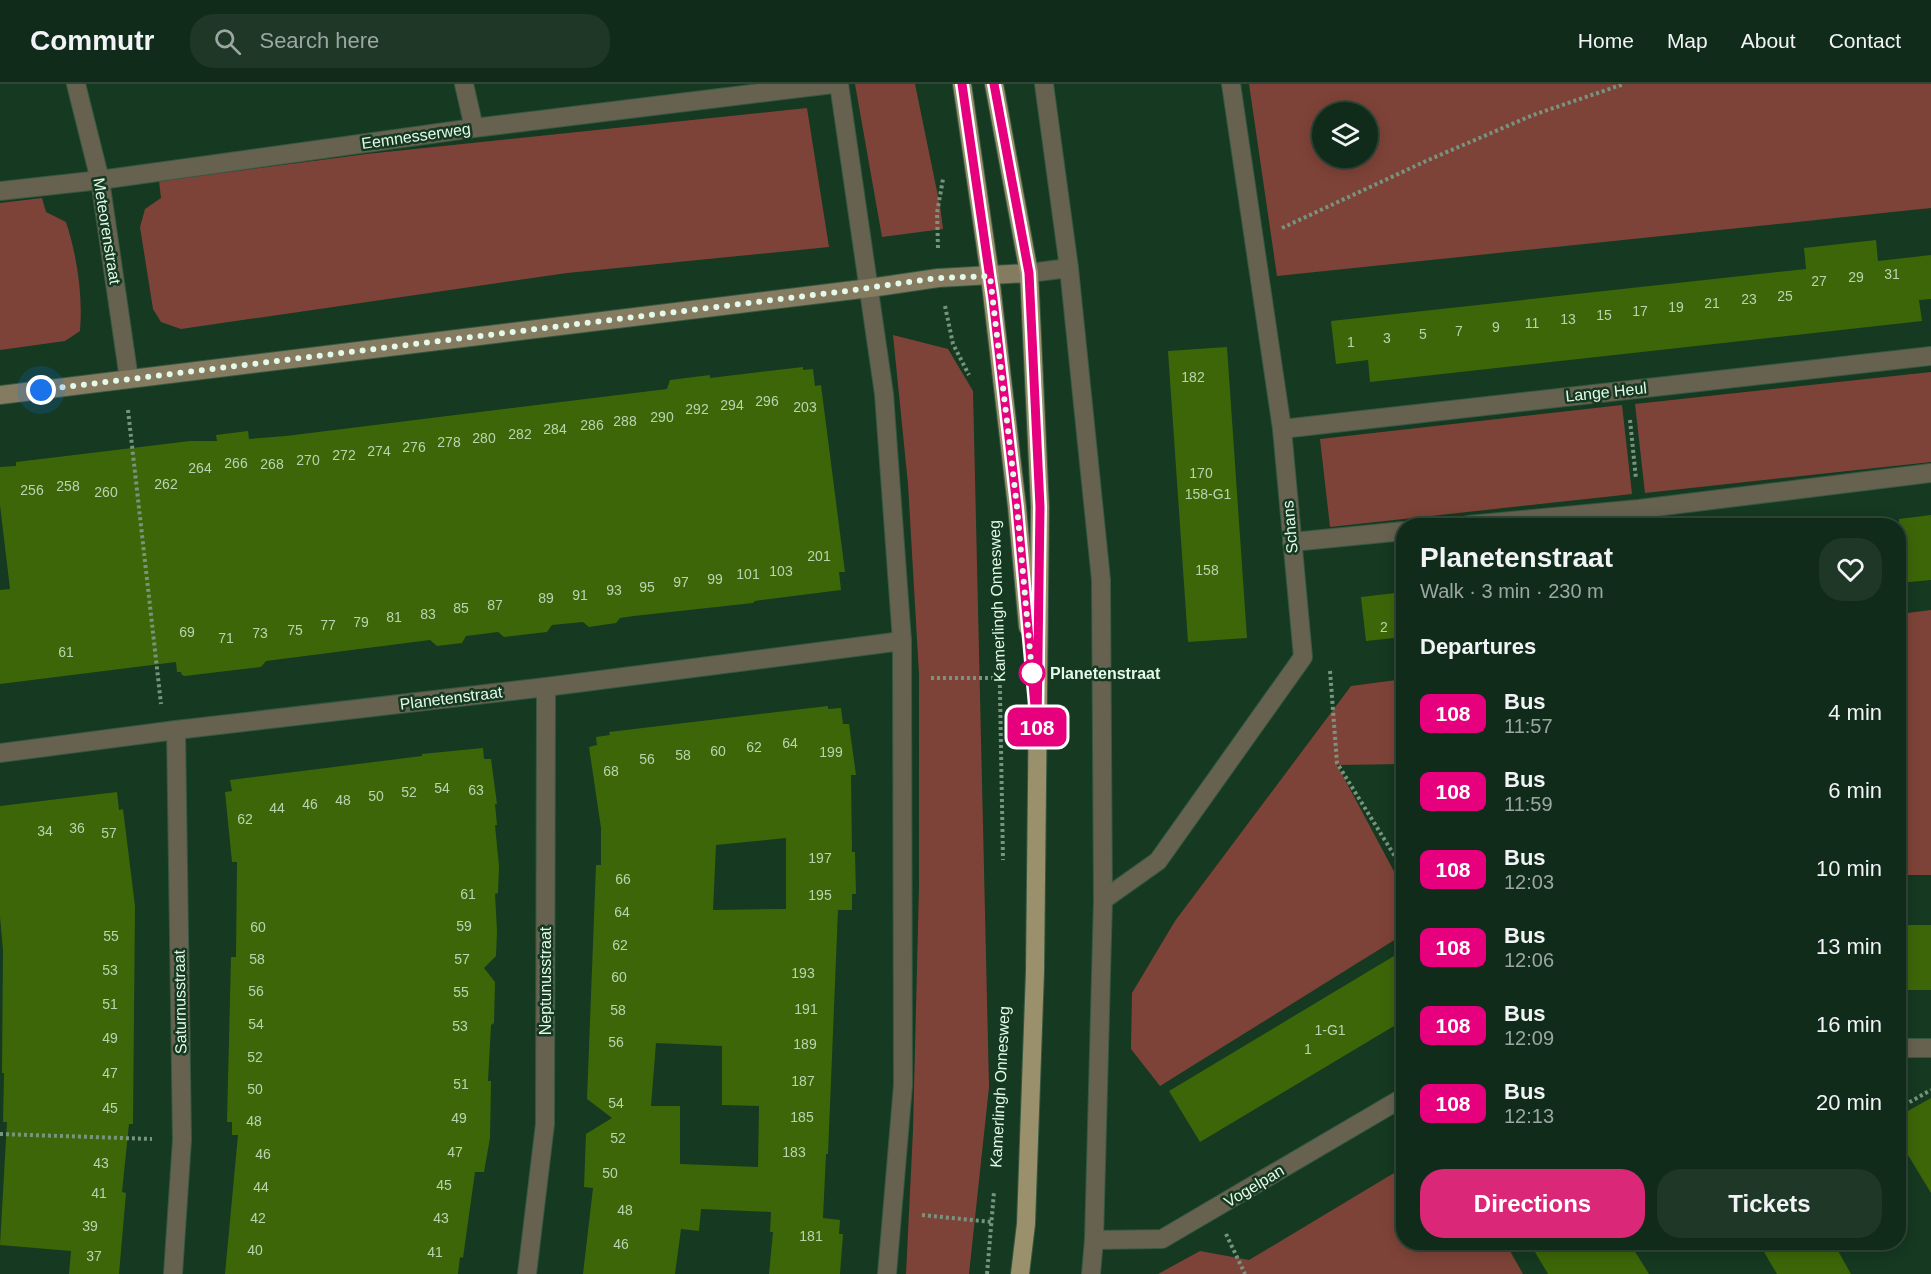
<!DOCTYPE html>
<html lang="en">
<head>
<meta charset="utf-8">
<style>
  :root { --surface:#102b19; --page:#1e3726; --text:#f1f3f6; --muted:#9ca7a2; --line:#304738; --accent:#db2777 }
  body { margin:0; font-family:Helvetica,sans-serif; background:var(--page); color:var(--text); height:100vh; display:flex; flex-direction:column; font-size:22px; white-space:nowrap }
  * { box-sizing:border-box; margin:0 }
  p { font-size:20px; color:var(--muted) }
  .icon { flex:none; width:33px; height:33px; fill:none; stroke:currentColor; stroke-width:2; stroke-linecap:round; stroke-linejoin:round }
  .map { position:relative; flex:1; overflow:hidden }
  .side { position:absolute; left:1396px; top:434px; width:510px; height:732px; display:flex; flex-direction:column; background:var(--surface); border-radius:24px; box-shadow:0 3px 15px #0003,0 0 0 2px var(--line) }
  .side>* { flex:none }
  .badge { padding:0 12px; border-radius:9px; font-size:21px; line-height:39px }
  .tools { position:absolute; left:1312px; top:18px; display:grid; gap:12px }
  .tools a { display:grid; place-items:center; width:66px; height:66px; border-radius:50%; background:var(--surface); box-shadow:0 3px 15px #0003,0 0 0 2px var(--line); font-size:30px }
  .you { position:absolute; width:30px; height:30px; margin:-15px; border:4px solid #fff; border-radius:50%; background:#1a73e8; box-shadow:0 0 0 9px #1a73e833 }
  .map>.badge { position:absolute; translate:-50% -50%; box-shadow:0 0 0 3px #fff }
  h2 { padding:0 24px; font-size:22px; line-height:54px }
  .round { display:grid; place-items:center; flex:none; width:63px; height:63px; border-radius:24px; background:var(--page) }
  .headline { display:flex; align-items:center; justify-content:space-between; height:102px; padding:0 24px }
  h1 { font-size:28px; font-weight:600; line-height:45px }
  .button { display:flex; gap:12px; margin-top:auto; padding:12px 24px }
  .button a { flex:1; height:69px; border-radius:24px; background:var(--accent); color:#fff; font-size:24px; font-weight:600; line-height:69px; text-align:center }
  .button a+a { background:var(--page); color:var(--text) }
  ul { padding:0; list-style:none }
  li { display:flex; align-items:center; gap:18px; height:78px; padding:0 24px }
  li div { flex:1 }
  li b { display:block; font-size:22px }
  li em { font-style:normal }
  li .badge { min-width:66px; font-weight:700; text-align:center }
  header { display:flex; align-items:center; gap:36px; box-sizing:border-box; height:84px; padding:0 30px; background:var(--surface); border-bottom:2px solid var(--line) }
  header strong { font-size:28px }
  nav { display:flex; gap:33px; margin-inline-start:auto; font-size:21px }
  .search { width:420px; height:54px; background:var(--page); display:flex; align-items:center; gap:15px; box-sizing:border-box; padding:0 21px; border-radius:24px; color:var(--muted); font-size:22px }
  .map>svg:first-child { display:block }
  .green { fill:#7e4338; fill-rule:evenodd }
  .building { fill:#3d6608; fill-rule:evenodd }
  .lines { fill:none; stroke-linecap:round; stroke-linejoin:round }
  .street-casing { stroke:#365841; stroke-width:20 }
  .secondary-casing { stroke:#365841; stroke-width:20 }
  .primary-casing { stroke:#365841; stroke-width:20 }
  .path { stroke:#77947f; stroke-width:4; stroke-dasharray:3 3; stroke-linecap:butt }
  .street { stroke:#676150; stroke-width:18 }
  .secondary { stroke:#847b60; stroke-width:18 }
  .primary { stroke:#9b906c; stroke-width:18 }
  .line-casing { stroke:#fff; stroke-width:14 }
  .line { stroke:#e6007e; stroke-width:9 }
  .walk { stroke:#e4f9e9; stroke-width:6; stroke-dasharray:0 10.8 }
  .stop-dot { fill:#fff; stroke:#e6007e; stroke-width:3 }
  .labels { text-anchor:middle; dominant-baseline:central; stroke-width:5; stroke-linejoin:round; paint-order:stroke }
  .number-label { font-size:14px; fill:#bad4b1 }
  .street-label { font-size:16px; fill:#e4f9e9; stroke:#153921 }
  .stop-label { font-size:16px; font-weight:bold; fill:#e4f9e9; stroke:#153921; text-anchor:start }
</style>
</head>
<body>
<header>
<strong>Commutr</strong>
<div class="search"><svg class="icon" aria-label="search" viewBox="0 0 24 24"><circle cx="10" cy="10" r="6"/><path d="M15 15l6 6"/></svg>Search here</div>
<nav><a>Home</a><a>Map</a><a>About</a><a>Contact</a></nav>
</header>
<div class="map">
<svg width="1931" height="1190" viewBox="0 0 1931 1190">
  <rect width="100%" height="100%" fill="#153921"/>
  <!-- green -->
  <g class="green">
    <polygon points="855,0 915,0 940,122 943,145 882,153"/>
    <path d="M1249 0H1931V124L1277 192ZM1323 28H1368V74H1323Z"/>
    <polygon points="807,24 829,163 567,189 181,245 161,238 153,225 140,143 145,125 161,114 159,97 367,70"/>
    <path d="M42 114 46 128 66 138C77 172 83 211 80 247L65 257 0 266V119Z"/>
    <polygon points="893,251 948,265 973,307 989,1003 969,1190 906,1190 913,1046 919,802 919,590 908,400"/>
    <polygon points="1931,288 1931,378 1645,409 1635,320"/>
    <polygon points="1622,321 1632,410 1330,443 1320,355"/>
    <polygon points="1931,526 1931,791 1899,791 1899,530"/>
    <polygon points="1404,595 1404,680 1337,681 1404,806 1404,850 1160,1002 1131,965 1132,909 1175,837 1351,602"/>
    <polygon points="1404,1083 1404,1158 1505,1158 1523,1190 1158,1190 1200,1167 1249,1176"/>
  </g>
  <!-- building -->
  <g class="building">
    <polygon points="1876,156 1878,177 1931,171 1931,215 1919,216 1922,237 1370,298 1368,276 1336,280 1331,237 1806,185 1804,164"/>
    <polygon points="1227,263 1247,554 1188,558 1168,267"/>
    <polygon points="803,283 803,286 813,285 815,302 821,301 845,488 839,488 841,506 755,517 753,519 634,532 620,534 616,539 589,543 583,538 552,541 547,548 504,553 498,548 466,552 462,559 437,562 430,556 266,577 261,583 185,592 182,591 181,588 177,588 176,578 0,600 0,506 10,505 0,421 0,383 16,382 16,378 66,372 190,357 217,357 216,351 248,347 249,355 286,352 667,305 670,296 710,291 710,294"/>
    <polygon points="1931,431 1931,496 1899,499 1899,435"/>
    <polygon points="1404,508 1404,553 1366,557 1361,513"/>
    <path d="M828 622V625L841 624 843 640H849L856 691H851L852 768H855L856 810H852V826H838L828 1070H826L823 1134 840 1136 839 1150H843L840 1190H769L773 1148H770L771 1128 701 1125 699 1147 681 1145 675 1190H583L593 1104 584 1103 586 1050 612 1034 587 1015 596 781H601V744L589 663 597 661 596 653 610 651 609 648ZM786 754V825L713 826 716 761ZM656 959 722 962V1021L759 1022 758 1083 680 1080V1022H651Z"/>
    <polygon points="483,664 484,675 491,675 497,720 495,720 497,741 495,741 499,782 498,809 495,810 497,847 496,872 484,884 495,898 494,939 491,941 488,997 491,997 490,1054 484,1088 475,1088 463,1174 460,1173 458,1190 225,1190 238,1051 232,1051 232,1038 227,1038 231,873 236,873 237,778 232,778 225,708 232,707 230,696 422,672 422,670"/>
    <polygon points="117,708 119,726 123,725 135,822 133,1040 129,1040 122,1108 126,1109 119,1190 69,1190 71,1167 0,1161 7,1038 3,1038 4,989 2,989 3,866 0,833 0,722"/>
    <rect x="1899" y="841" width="32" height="65"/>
    <polygon points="1404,866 1404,936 1200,1058 1169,1007"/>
    <polygon points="1931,1014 1931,1109 1899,1056 1899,1032"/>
    <polygon points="1529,1158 1629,1158 1649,1190 1548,1190"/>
    <polygon points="1758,1158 1833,1158 1851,1190 1777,1190"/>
  </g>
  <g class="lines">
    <defs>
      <g id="street">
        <polyline points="76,0 100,96 129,295"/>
        <polyline points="464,0 474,44"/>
        <polyline points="839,0 884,310 902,557 903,1001 887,1190"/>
        <polyline points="1044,0 1069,184 1101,496 1103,816 1094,1156 1091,1190"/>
        <polyline points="0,107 100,96 474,44 833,0"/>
        <polyline points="1029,189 1069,184"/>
        <polyline points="1282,345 1931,272"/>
        <polyline points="1468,441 1639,425 1931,389"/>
        <polyline points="1292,458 1404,447"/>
        <polyline points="0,669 176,646 546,603 902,557"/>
        <polyline points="1103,816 1158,777 1303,573 1282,345 1231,0"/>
        <polyline points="1899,964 1931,964"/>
        <polyline points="1094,1156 1162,1155 1404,1013"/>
        <polyline points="173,1190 182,1056 176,646"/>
        <polyline points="527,1190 545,1040 546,603"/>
      </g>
      <polyline id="secondary" points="0,311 870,204 938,194 1029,189"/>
      <g id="primary">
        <polyline points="962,0 990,192 1017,423 1028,543"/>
        <polyline points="994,0 1029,189 1040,423 1035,887 1026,1140 1020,1190"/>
      </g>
    </defs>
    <!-- street casing -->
    <use href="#street" class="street-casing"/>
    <!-- secondary casing -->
    <use href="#secondary" class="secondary-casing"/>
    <!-- primary casing -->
    <use href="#primary" class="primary-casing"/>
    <!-- path -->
    <g class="path">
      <polyline points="1282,144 1426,77 1533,31 1624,0"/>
      <polyline points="938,164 937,129 943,95"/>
      <polyline points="945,222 953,260 969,291"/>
      <polyline points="128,326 161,620"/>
      <polyline points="1630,336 1636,395"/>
      <polyline points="999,553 1003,776"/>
      <polyline points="1330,587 1337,679 1404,787"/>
      <polyline points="931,594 1001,594"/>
      <polyline points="1899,1024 1931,1006"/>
      <polyline points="0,1050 152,1055"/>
      <polyline points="922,1131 992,1138"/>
      <polyline points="1226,1150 1245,1190"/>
      <polyline points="987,1190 994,1108"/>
    </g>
    <!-- street -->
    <use href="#street" class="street"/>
    <!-- secondary -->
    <use href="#secondary" class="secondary"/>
    <!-- primary -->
    <use href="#primary" class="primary"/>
  </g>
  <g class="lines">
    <defs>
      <polyline id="line" points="962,0 993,215 1017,423 1037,644 1040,423 1029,189 994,0"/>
    </defs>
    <!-- line casing -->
    <use href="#line" class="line-casing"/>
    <!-- line -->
    <use href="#line" class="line"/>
    <!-- walk -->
    <polyline class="walk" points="41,306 846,207 938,194 990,192 1017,423 1033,600 1032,589"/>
  </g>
  <!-- markers -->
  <circle class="stop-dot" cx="1032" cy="589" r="12"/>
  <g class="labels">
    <!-- number labels -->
    <g class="number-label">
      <text x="1892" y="190">31</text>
      <text x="1856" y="193">29</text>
      <text x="1819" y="197">27</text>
      <text x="1785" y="212">25</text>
      <text x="1749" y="215">23</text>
      <text x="1712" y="219">21</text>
      <text x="1676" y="223">19</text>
      <text x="1640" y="227">17</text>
      <text x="1604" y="231">15</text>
      <text x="1568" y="235">13</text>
      <text x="1532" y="239">11</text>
      <text x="1496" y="243">9</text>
      <text x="1459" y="247">7</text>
      <text x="1423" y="250">5</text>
      <text x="1387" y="254">3</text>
      <text x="1351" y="258">1</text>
      <text x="1193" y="293">182</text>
      <text x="767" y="317">296</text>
      <text x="732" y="321">294</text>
      <text x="805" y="323">203</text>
      <text x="697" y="325">292</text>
      <text x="662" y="333">290</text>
      <text x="625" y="337">288</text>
      <text x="592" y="341">286</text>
      <text x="555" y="345">284</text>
      <text x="520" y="350">282</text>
      <text x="484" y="354">280</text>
      <text x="449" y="358">278</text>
      <text x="414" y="363">276</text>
      <text x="379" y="367">274</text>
      <text x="344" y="371">272</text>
      <text x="308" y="376">270</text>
      <text x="236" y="379">266</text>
      <text x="272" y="380">268</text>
      <text x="200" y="384">264</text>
      <text x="1201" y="389">170</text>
      <text x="166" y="400">262</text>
      <text x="68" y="402">258</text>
      <text x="32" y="406">256</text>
      <text x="106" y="408">260</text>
      <text x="1208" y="410">158-G1</text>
      <text x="819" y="472">201</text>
      <text x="1207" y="486">158</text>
      <text x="781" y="487">103</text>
      <text x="748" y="490">101</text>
      <text x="715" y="495">99</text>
      <text x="681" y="498">97</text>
      <text x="647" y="503">95</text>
      <text x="614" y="506">93</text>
      <text x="580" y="511">91</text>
      <text x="546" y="514">89</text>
      <text x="495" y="521">87</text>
      <text x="461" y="524">85</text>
      <text x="428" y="530">83</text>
      <text x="394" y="533">81</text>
      <text x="361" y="538">79</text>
      <text x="328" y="541">77</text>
      <text x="1384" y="543">2</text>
      <text x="295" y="546">75</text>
      <text x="187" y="548">69</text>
      <text x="260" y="549">73</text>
      <text x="226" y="554">71</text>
      <text x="66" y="568">61</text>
      <text x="790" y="659">64</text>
      <text x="754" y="663">62</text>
      <text x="718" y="667">60</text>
      <text x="831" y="668">199</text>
      <text x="683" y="671">58</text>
      <text x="647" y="675">56</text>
      <text x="611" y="687">68</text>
      <text x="442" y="704">54</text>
      <text x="476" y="706">63</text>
      <text x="409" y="708">52</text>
      <text x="376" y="712">50</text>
      <text x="343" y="716">48</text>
      <text x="310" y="720">46</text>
      <text x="277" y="724">44</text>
      <text x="245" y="735">62</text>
      <text x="77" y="744">36</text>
      <text x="45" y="747">34</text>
      <text x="109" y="749">57</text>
      <text x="820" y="774">197</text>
      <text x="623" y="795">66</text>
      <text x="468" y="810">61</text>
      <text x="820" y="811">195</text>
      <text x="622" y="828">64</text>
      <text x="464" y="842">59</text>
      <text x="258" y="843">60</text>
      <text x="111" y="852">55</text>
      <text x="620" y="861">62</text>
      <text x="257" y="875">58</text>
      <text x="462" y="875">57</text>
      <text x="110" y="886">53</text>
      <text x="803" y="889">193</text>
      <text x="619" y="893">60</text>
      <text x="256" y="907">56</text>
      <text x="461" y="908">55</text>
      <text x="110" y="920">51</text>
      <text x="806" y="925">191</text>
      <text x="618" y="926">58</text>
      <text x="256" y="940">54</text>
      <text x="460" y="942">53</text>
      <text x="1330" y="946">1-G1</text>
      <text x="110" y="954">49</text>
      <text x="616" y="958">56</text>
      <text x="805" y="960">189</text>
      <text x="1308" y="965">1</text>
      <text x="255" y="973">52</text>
      <text x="110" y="989">47</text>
      <text x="803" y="997">187</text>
      <text x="461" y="1000">51</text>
      <text x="255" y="1005">50</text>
      <text x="616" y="1019">54</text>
      <text x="110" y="1024">45</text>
      <text x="802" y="1033">185</text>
      <text x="459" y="1034">49</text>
      <text x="254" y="1037">48</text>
      <text x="618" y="1054">52</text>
      <text x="455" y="1068">47</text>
      <text x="794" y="1068">183</text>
      <text x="263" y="1070">46</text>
      <text x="101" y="1079">43</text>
      <text x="610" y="1089">50</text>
      <text x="444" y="1101">45</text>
      <text x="261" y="1103">44</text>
      <text x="99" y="1109">41</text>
      <text x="625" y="1126">48</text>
      <text x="258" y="1134">42</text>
      <text x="441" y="1134">43</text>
      <text x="90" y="1142">39</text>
      <text x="811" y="1152">181</text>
      <text x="621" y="1160">46</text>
      <text x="255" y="1166">40</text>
      <text x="435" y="1168">41</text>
      <text x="94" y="1172">37</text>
    </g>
    <!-- street labels -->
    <g class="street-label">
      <text transform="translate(416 52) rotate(-8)">Eemnesserweg</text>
      <text transform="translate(107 147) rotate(81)">Meteorenstraat</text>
      <text transform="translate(1606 308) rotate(-6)">Lange Heul</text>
      <text transform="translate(1290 443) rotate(-95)">Schans</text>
      <text transform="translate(997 517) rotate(-92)">Kamerlingh Onnesweg</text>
      <text transform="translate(451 614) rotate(-7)">Planetenstraat</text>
      <text transform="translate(545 897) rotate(-90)">Neptunusstraat</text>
      <text transform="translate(180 918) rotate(-91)">Saturnusstraat</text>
      <text transform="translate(1000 1003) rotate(-87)">Kamerlingh Onnesweg</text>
      <text transform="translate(1254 1102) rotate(-31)">Vogelpan</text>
    </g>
    <!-- stop labels -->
    <g class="stop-label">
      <text x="1050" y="589">Planetenstraat</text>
    </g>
  </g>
</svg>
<div class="tools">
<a><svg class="icon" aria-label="layers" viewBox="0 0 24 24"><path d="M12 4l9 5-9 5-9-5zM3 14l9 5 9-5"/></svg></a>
</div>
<div class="you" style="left:41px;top:306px"></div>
<b class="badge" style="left:1037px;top:643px;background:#e6007e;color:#fff">108</b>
<section class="side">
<div class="headline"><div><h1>Planetenstraat</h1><p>Walk · 3 min · 230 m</p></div><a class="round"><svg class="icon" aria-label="heart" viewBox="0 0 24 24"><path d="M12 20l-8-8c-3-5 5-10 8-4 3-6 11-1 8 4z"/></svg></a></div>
<h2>Departures</h2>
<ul>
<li><span class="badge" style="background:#e6007e;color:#fff">108</span><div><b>Bus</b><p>11:57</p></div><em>4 min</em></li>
<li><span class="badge" style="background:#e6007e;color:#fff">108</span><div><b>Bus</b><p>11:59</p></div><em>6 min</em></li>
<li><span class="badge" style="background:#e6007e;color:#fff">108</span><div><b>Bus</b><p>12:03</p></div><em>10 min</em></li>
<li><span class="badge" style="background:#e6007e;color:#fff">108</span><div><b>Bus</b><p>12:06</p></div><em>13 min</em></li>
<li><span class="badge" style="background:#e6007e;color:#fff">108</span><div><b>Bus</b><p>12:09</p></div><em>16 min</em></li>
<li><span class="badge" style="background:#e6007e;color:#fff">108</span><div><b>Bus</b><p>12:13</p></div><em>20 min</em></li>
</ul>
<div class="button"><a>Directions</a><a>Tickets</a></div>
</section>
</div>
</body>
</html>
